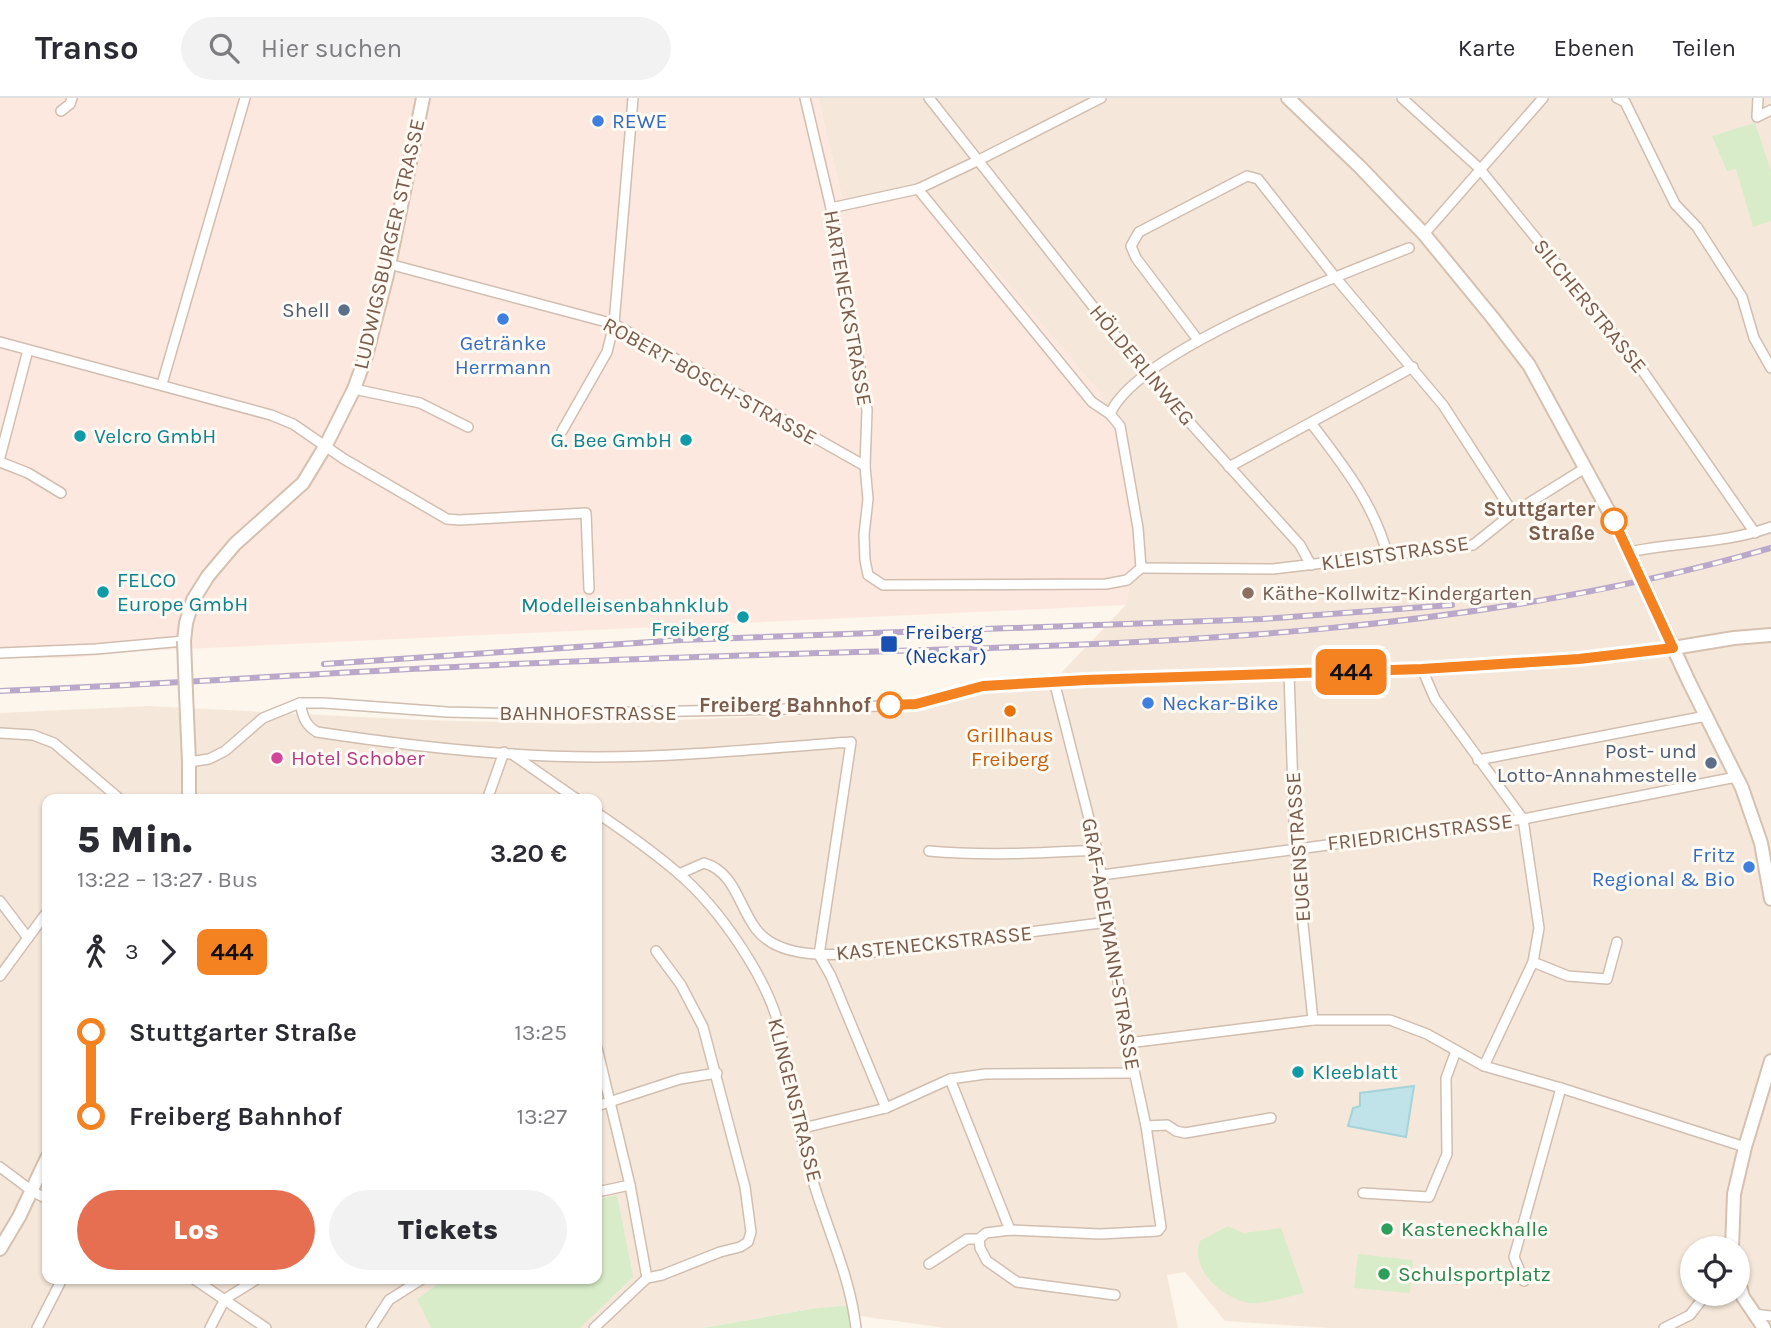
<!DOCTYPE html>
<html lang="de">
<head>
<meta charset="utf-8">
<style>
  :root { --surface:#fff; --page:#f2f2f3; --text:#2b2b33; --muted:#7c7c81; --line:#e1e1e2; --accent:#e76f51 }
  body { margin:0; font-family:Karla,sans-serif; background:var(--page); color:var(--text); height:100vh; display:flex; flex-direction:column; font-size:26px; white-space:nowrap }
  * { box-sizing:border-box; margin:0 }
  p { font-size:23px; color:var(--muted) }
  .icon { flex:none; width:38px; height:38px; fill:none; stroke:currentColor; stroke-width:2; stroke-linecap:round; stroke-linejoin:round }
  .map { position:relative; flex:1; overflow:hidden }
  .sheet { position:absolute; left:42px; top:696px; width:560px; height:490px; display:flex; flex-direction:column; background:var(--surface); border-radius:14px; box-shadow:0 2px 5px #0004 }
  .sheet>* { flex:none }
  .badge { padding:0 14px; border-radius:10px; font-size:24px; line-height:46px }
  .fabs { position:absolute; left:1680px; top:1138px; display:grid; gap:14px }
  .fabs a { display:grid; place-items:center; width:70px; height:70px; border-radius:50%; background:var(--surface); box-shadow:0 2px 5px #0004; font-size:35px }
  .map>.badge { position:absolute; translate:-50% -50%; box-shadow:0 0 0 4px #fff }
  .legs { display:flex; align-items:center; gap:10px; height:77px; padding:0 35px; font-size:23px }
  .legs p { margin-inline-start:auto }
  .summary { display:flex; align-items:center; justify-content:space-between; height:119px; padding:0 35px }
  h1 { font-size:38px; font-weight:800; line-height:52px }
  .button { display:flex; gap:14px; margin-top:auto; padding:14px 35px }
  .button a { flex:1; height:80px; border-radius:42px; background:var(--accent); color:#fff; font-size:28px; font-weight:800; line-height:80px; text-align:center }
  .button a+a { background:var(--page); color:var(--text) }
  ul { padding:0 35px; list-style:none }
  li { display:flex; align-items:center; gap:24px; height:84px; font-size:26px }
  li i { display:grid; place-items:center; width:10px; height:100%; margin:0 9px; background:currentColor }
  li i::after { content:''; width:18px; height:18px; margin:-9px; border:5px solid; border-radius:50%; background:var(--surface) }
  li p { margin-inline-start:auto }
  li:first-child i { background:linear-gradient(#0000 50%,currentColor 0) }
  li:last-child i { background:linear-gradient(currentColor 50%,#0000 0) }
  header { display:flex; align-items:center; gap:42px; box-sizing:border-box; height:98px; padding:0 35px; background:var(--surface); border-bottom:2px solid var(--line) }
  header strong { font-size:33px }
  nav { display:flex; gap:38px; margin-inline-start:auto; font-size:24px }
  .search { width:490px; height:63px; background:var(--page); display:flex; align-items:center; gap:18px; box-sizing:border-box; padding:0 24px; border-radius:38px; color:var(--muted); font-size:26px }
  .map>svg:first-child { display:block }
  .residential { fill:#f5e8da; fill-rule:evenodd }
  .commercial { fill:#fde8e0 }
  .green { fill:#d8ecc9 }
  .water { fill:#bfe3e8; stroke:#a5d3da; stroke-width:2 }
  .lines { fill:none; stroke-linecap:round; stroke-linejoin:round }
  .street-casing { stroke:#d1beb0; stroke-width:12 }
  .secondary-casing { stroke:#d6c0b0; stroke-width:16 }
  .street { stroke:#fff; stroke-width:9 }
  .secondary { stroke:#fff; stroke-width:12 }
  .rail-casing { stroke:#b9a8c9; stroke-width:6 }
  .rail { stroke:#fffaf3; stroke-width:3.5; stroke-dasharray:10; stroke-linecap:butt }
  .secondary-bridge-casing { stroke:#d6c0b0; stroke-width:16; stroke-linecap:butt }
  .secondary-bridge { stroke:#fff; stroke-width:12 }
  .line-1-casing { stroke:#fff; stroke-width:16 }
  .line-1 { stroke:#f58220; stroke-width:10 }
  .shop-dot { fill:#3f7fe0; stroke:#fffaf3; stroke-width:2.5 }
  .service-dot { fill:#5c6f8a; stroke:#fffaf3; stroke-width:2.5 }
  .culture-dot { fill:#0f9aa8; stroke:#fffaf3; stroke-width:2.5 }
  .stop-1-dot { fill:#fff; stroke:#f58220; stroke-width:3.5 }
  .education-dot { fill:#8d6e63; stroke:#fffaf3; stroke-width:2.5 }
  .transit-dot { fill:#1a4fb4; stroke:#fffaf3; stroke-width:2.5 }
  .food-dot { fill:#e8710a; stroke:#fffaf3; stroke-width:2.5 }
  .hotel-dot { fill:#d1479c; stroke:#fffaf3; stroke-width:2.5 }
  .leisure-dot { fill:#2e9e5b; stroke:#fffaf3; stroke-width:2.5 }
  .labels { text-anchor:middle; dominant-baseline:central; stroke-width:6; stroke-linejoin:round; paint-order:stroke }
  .shop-label { font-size:21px; fill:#366cbe; stroke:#fffaf3; text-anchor:start }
  .street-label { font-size:21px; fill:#7a5c4d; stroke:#fffaf3 }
  .service-label { font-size:21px; fill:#4e5e75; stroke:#fffaf3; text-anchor:end }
  .culture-label { font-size:21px; fill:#0d838f; stroke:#fffaf3; text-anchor:start }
  .stop-label { font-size:21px; font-weight:bold; fill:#7a5c4d; stroke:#fffaf3; text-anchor:end }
  .education-label { font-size:21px; fill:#785e54; stroke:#fffaf3; text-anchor:start }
  .transit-label { font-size:21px; fill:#164399; stroke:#fffaf3; text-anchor:start }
  .food-label { font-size:21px; fill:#c56008; stroke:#fffaf3 }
  .hotel-label { font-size:21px; fill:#b23c85; stroke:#fffaf3; text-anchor:start }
  .leisure-label { font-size:21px; fill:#27864d; stroke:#fffaf3; text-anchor:start }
</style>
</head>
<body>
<header>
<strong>Transo</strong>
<div class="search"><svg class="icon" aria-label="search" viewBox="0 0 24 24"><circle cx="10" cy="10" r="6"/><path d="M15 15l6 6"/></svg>Hier suchen</div>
<nav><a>Karte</a><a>Ebenen</a><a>Teilen</a></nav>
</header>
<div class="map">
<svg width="1771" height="1230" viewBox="0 0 1771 1230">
  <rect width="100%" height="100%" fill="#fdf6ec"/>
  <!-- residential -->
  <path class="residential" d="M818 0H1771V1230H1329L1225 1223 1185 1174 1167 1177 1178 1230H945L811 1211 702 1230H0V615L149 608 422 622 575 626 907 613 1059 577 1126 507 842 100ZM47 702H597V1181H47ZM1692 1150H1738V1195H1692Z"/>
  <!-- commercial -->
  <polygon class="commercial" points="0,0 818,0 842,100 924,92 989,163 1099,293 1124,343 1138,449 1126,507 142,553 69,560 0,560"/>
  <!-- green -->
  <g class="green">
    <polygon points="1755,25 1771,73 1771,123 1753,129 1736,71 1727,73 1712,38"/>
    <polygon points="617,1097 633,1179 580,1230 431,1230 417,1201 445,1181 597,1181 597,1102"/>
    <path d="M1228 1128 1244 1135 1281 1130 1304 1195C1290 1198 1261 1207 1249 1205 1222 1200 1189 1171 1200 1143Z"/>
    <polygon points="1358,1156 1413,1162 1410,1195 1354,1190"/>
    <polygon points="852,1207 856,1230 702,1230 811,1211"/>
  </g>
  <!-- water -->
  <polygon class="water" points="1414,988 1406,1039 1348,1028 1353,1010 1360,1008 1360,995"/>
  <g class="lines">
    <defs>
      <g id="street">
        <polyline points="805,0 831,110 855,239 867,312 865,368 868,401 864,437 865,462 868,477 883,487 1106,486 1127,482 1141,470"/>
        <polyline points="929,0 1147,277 1300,447 1311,467"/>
        <polyline points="1402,0 1479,70 1638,266 1755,435"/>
        <polyline points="1617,0 1625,4 1675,106 1697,129 1742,199 1754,240 1771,270"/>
        <polyline points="1758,0 1757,19 1771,12"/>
        <polyline points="61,13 70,6 72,0"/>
        <polyline points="918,91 1092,304 1110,316 1120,328 1138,430 1141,470"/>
        <polyline points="831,110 918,91 977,63 1101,0"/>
        <polyline points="1424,136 1543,0"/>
        <polyline points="389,166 614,226 865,368"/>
        <polyline points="1198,242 1136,160 1131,148 1139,134 1247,78 1258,81 1335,179 1443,307 1513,415"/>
        <polyline points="0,244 271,317 293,326 344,361 447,421 459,422 586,415 589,491"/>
        <polyline points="162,286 245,0"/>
        <polyline points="354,291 420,305 468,329"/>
        <path d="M1110 316C1137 253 1342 176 1409 150"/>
        <path d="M1311 325C1343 367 1375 407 1388 459"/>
        <polyline points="562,333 607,254 614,226 633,0"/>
        <polyline points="0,359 28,252"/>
        <polyline points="0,364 28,375 61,395"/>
        <polyline points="1229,369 1413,269"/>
        <path d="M1629 454C1676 444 1725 446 1771 429"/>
        <polyline points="1141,470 1273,471 1473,447 1513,415 1585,370"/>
        <polyline points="0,555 96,551 184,543"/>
        <polyline points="1422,571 1435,601 1523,721 1539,830 1533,864 1484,968"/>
        <polyline points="1289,575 1295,750 1313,922"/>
        <path d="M300 605C303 619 305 627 317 634 409 648 503 659 597 659 682 659 767 650 851 644L819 857 831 878 886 1010"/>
        <polyline points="0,635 33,637 54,645 121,702"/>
        <polyline points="512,656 578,702"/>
        <polyline points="1478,662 1706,618"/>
        <polyline points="189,664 209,661 225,653 263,620 300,605 324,605 447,614 529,616 841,610 916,606 983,588 1086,581 1422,571 1579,561 1673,550"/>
        <polyline points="487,702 504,654"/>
        <path d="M597 715C624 733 652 753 678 775 718 809 765 876 779 928 792 979 797 1032 813 1083 828 1133 850 1178 856 1230"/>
        <path d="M929 753C985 758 1041 755 1097 752"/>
        <path d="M679 776 704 765C735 774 738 807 756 831 778 860 826 857 858 856L1108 824"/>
        <polyline points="1102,777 1523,721 1736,679"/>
        <polyline points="0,803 28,840"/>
        <polyline points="1533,864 1568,878 1607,881 1617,844"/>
        <polyline points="0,878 47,814"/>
        <polyline points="1128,945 1313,922 1390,922 1427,936 1484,968 1561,990 1745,1049"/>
        <polyline points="597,950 630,1087 647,1180"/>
        <polyline points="950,981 1010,1132"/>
        <polyline points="597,1008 680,981 717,975"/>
        <polyline points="1146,1028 1167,1027 1176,1033 1185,1035 1271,1020"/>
        <polyline points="799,1031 886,1010 950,981 985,976 1133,975"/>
        <polyline points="0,1069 32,1093 47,1101"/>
        <polyline points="597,1094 630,1087"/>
        <polyline points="1363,1095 1429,1099 1447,1056 1446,980 1456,953"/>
        <polyline points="979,1141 980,1150 987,1163 1017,1184 1115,1197"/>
        <polyline points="929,1166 967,1141 979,1141 986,1135 1010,1132 1100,1136 1158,1133 1161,1129 1146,1028 1128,945 1097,752 1054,583"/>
        <polyline points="194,1181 266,1230"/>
        <polyline points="1524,1183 1514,1159 1561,990"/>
        <polyline points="1754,1216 1771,1218"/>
        <polyline points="37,1230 62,1181"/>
        <polyline points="210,1230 225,1201 257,1181"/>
        <polyline points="371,1230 389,1202 422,1181"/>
        <polyline points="594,1230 647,1180 662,1177 720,1154 740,1149 748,1144 751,1134 745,1089 703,929 681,887 656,853"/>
        <polyline points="1664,1230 1690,1217 1707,1195"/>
      </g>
      <g id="secondary">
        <polyline points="1288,0 1360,69 1424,136 1492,219 1529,267 1614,423 1690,586 1742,690 1761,745 1771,801"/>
        <polyline points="184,543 186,525 193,502 208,478 235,446 303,385 326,347 354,291 366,258 387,177 423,0"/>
        <polyline points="1673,550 1734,540 1771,537"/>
        <polyline points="186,595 189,664 189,702"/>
        <polyline points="1732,1150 1734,1096 1745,1049 1771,963"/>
        <polyline points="0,1151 19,1119 47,1060"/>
        <polyline points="1738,1181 1743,1199 1764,1230"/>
      </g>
    </defs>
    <!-- street casing -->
    <use href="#street" class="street-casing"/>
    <!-- secondary casing -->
    <use href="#secondary" class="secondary-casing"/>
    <!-- street -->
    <use href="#street" class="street"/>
    <!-- secondary -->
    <use href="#secondary" class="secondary"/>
    <defs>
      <g id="rail">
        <polyline points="324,566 681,542 1262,521 1452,507"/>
        <path d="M0 593C158 587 316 575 474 568 569 563 664 560 760 557 1099 546 1442 546 1771 450"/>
      </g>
    </defs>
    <!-- rail casing -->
    <use href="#rail" class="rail-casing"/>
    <!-- rail -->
    <use href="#rail" class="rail"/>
    <defs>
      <polyline id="secondary-bridge" points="184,543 186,595"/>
    </defs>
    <!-- secondary-bridge casing -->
    <use href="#secondary-bridge" class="secondary-bridge-casing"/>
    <!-- secondary-bridge -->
    <use href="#secondary-bridge" class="secondary-bridge"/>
  </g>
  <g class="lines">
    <defs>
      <polyline id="line-1" points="890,607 916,606 983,588 1086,582 1422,571 1579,561 1673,550 1614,423"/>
    </defs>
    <!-- line-1 casing -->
    <use href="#line-1" class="line-1-casing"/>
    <!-- line-1 -->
    <use href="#line-1" class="line-1"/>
  </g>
  <!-- markers -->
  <g class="shop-dot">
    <circle cx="598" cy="23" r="7"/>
    <circle cx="503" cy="221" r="7"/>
    <circle cx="1148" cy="605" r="7"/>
    <circle cx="1749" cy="769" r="7"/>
  </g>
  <g class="service-dot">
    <circle cx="344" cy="212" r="7"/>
    <circle cx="1711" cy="665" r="7"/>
  </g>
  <g class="culture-dot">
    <circle cx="80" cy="338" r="7"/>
    <circle cx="686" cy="342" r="7"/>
    <circle cx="103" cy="494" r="7"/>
    <circle cx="743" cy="519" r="7"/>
    <circle cx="1298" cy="974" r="7"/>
  </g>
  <g class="stop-1-dot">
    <circle cx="1614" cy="423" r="12"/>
    <circle cx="890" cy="607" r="12"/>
  </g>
  <circle class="education-dot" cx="1248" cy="495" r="7"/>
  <rect class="transit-dot" x="880" y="537" width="18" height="18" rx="3.5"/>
  <circle class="food-dot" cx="1010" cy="613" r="7"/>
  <circle class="hotel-dot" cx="277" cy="660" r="7"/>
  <g class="leisure-dot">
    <circle cx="1387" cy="1131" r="7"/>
    <circle cx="1384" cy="1176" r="7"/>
  </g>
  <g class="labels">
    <!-- shop labels -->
    <g class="shop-label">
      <text x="612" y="23">REWE</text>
      <text x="503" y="245" text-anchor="middle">Getränke<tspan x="503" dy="24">Herrmann</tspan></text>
      <text x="1162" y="605">Neckar-Bike</text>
      <text x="1735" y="757" text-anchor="end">Fritz<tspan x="1735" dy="24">Regional &amp; Bio</tspan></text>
    </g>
    <!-- street labels -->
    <g class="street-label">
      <text transform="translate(389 146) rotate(-77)">LUDWIGSBURGER STRASSE</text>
      <text transform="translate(1590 208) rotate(51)">SILCHERSTRASSE</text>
      <text transform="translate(848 210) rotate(80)">HARTENECKSTRASSE</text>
      <text transform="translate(1142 267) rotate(50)">HÖLDERLINWEG</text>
      <text transform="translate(710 283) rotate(29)">ROBERT-BOSCH-STRASSE</text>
      <text transform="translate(1395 455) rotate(-8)">KLEISTSTRASSE</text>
      <text x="588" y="615">BAHNHOFSTRASSE</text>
      <text transform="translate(1420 734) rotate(-7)">FRIEDRICHSTRASSE</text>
      <text transform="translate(1298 749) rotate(-94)">EUGENSTRASSE</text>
      <text transform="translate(934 845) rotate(-6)">KASTENECKSTRASSE</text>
      <text transform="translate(1111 846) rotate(80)">GRAF-ADELMANN-STRASSE</text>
      <text transform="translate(795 1002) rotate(76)">KLINGENSTRASSE</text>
    </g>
    <!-- service labels -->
    <g class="service-label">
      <text x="330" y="212">Shell</text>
      <text x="1697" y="653">Post- und<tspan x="1697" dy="24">Lotto-Annahmestelle</tspan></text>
    </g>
    <!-- culture labels -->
    <g class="culture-label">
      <text x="94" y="338">Velcro GmbH</text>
      <text x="672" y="342" text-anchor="end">G. Bee GmbH</text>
      <text x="117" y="482">FELCO<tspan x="117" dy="24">Europe GmbH</tspan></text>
      <text x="729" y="507" text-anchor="end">Modelleisenbahnklub<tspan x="729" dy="24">Freiberg</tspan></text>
      <text x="1312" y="974">Kleeblatt</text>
    </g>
    <!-- stop labels -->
    <g class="stop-label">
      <text x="1595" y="411">Stuttgarter<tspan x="1595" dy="24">Straße</tspan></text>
      <text x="871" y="607">Freiberg Bahnhof</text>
    </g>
    <!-- education labels -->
    <g class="education-label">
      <text x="1262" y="495">Käthe-Kollwitz-Kindergarten</text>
    </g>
    <!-- transit labels -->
    <g class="transit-label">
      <text x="905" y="534">Freiberg<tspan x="905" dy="24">(Neckar)</tspan></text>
    </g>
    <!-- food labels -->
    <g class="food-label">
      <text x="1010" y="637">Grillhaus<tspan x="1010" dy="24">Freiberg</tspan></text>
    </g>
    <!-- hotel labels -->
    <g class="hotel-label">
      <text x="291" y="660">Hotel Schober</text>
    </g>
    <!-- leisure labels -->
    <g class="leisure-label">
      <text x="1401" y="1131">Kasteneckhalle</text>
      <text x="1398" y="1176">Schulsportplatz</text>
    </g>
  </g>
</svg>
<div class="fabs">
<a><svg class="icon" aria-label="locate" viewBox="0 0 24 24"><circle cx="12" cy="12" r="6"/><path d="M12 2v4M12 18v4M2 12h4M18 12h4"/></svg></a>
</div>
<b class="badge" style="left:1351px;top:574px;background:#f58220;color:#111">444</b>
<section class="sheet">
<div class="summary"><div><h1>5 Min.</h1><p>13:22 – 13:27 · Bus</p></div><b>3.20 €</b></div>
<div class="legs"><svg class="icon" aria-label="walk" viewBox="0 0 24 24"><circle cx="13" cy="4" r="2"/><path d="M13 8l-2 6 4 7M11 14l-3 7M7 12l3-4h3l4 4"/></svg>3<svg class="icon" aria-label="forward" viewBox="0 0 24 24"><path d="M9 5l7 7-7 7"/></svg><b class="badge" style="background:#f58220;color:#111">444</b></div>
<ul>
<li><i style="color:#f58220"></i><b>Stuttgarter Straße</b><p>13:25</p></li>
<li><i style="color:#f58220"></i><b>Freiberg Bahnhof</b><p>13:27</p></li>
</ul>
<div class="button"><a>Los</a><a>Tickets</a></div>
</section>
</div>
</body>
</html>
